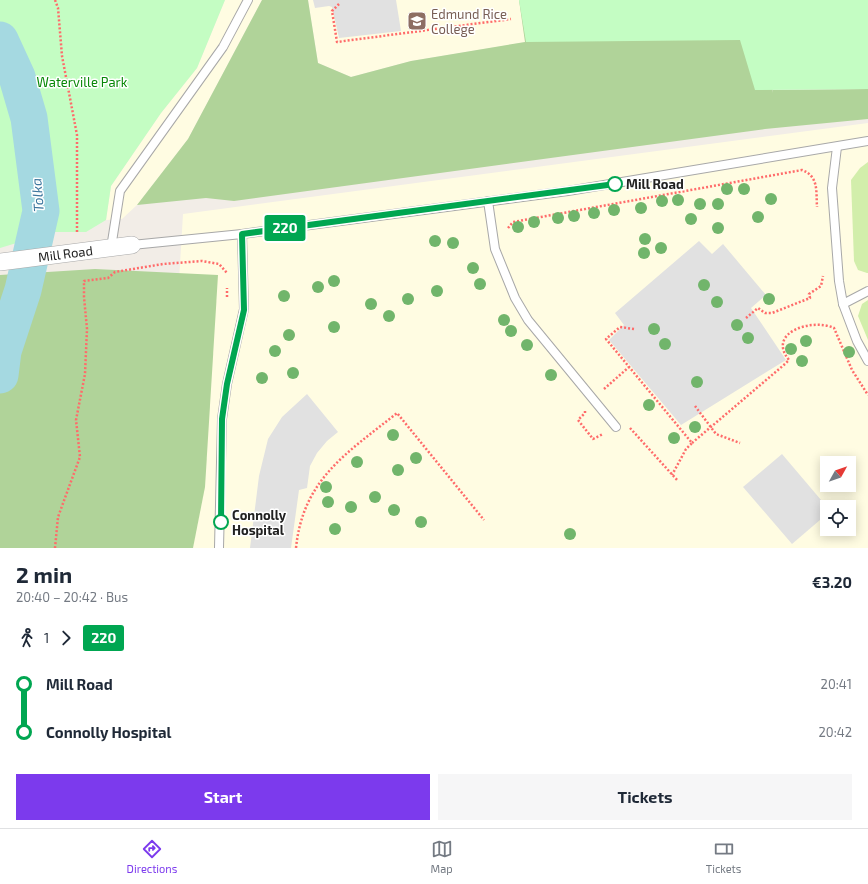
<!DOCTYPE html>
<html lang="en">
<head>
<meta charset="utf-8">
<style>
  :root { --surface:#fff; --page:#f6f6f7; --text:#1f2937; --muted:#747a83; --line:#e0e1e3; --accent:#7c3aed }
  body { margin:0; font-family:"Exo 2",sans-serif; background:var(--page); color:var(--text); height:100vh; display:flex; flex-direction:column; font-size:15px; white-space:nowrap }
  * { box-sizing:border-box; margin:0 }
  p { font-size:13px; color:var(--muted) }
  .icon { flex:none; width:22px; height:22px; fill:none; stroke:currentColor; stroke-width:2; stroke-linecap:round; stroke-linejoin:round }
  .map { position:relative; height:548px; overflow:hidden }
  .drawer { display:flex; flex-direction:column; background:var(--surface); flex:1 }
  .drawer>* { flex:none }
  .badge { padding:0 8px; border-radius:3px; font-size:14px; line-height:26px }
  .needle { width:26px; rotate:50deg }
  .controls { position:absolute; left:820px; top:456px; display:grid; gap:8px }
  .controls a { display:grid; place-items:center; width:36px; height:36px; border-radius:0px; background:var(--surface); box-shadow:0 2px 10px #0003; font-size:20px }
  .map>.badge { position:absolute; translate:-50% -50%; box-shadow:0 0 0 2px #fff }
  .legs { display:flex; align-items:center; gap:6px; height:44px; padding:0 16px; font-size:13px }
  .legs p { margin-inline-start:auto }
  .headline { display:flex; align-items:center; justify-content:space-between; height:68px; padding:0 16px }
  h1 { font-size:22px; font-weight:700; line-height:30px }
  .button { display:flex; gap:8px; margin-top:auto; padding:8px 16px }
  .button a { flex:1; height:46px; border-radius:0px; background:var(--accent); color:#fff; font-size:16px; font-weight:700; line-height:46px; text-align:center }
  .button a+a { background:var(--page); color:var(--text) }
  ul { padding:0 16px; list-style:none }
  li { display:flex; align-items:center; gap:14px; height:48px; font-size:15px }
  li i { display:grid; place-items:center; width:6px; height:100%; margin:0 5px; background:currentColor }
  li i::after { content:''; width:10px; height:10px; margin:-5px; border:3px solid; border-radius:50%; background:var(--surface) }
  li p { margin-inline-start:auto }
  li:first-child i { background:linear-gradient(#0000 50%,currentColor 0) }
  li:last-child i { background:linear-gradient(currentColor 50%,#0000 0) }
  .dock { display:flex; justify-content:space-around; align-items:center; height:56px; border-top:1px solid var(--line); background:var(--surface); font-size:11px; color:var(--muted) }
  .dock a { display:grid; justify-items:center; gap:2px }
  .dock .selected { color:var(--accent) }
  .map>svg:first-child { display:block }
  .education { fill:#fffce2; fill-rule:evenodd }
  .grass { fill:#d2eeab }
  .forest { fill:#b0d399 }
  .park { fill:#c4fdc3 }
  .parking { fill:#e1e1e1 }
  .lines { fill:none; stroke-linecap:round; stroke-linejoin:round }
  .river { stroke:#a5d9e1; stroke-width:37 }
  .lane-casing { stroke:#a8a8a8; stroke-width:10 }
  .street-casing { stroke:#a8a8a8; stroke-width:18 }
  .path { stroke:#ff6b6a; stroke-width:2.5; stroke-dasharray:2 2; stroke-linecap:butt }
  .lane { stroke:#fff; stroke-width:8 }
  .street { stroke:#fff; stroke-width:17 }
  .tree { fill:#71b56b }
  .line-1-casing { stroke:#fff; stroke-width:9 }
  .line-1 { stroke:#00a651; stroke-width:6 }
  .stop-1-dot { fill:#fff; stroke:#00a651; stroke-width:2 }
  .labels { text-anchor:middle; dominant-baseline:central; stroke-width:3; stroke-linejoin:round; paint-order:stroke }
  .education-label { font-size:13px; fill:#785e54; stroke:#fff; text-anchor:start }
  .park-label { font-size:13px; fill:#078806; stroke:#fff }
  .stop-label { font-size:13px; font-weight:bold; fill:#212121; stroke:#fff; text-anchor:start }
  .street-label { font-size:13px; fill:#212121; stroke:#fff }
  .water-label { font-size:14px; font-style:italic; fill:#3e779e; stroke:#fff }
</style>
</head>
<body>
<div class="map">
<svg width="868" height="548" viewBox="0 0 868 548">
  <rect width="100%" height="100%" fill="#f2ede7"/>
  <!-- education -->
  <g class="education">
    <polygon points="225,0 262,0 188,139 137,205 122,219 106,220 111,186 161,113 197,68"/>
    <polygon points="308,0 519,0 526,42 411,61 351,77 318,63"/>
    <path d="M868 123V548H163L183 214ZM827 463H849V485H827ZM827 507H849V529H827Z"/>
  </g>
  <!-- grass -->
  <g class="grass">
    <polygon points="868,162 868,273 867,273 858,270 854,261 851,180 860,168"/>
    <polygon points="868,300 868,340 858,316 862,304"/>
  </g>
  <!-- forest -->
  <g class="forest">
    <polygon points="262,0 308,0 318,63 351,77 411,61 525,42 519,0 868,0 771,73 773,93 773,90 868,89 868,119 765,129 234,201 206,198 137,205 188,139"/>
    <polygon points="95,269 218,275 205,487 193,548 0,548 0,275"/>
  </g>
  <!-- park -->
  <g class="park">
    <polygon points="0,0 225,0 197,68 161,113 111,186 106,220 86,232 53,232 0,248"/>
    <polygon points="519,0 868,0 868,89 755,90 740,40 526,42"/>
  </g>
  <!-- parking -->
  <g class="parking">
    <polygon points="313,0 396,0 401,31 339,38 332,7 329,6 315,8"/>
    <polygon points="699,241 712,254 723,244 766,295 751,308 786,360 681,425 609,340 624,325 615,313"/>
    <polygon points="307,394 338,432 327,441 317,453 310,466 307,488 299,490 291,548 250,548 259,476 268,439 282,417"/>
    <polygon points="782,454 827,507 827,514 792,544 743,487"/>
  </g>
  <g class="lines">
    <!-- river -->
    <polyline class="river" points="0,40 17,77 29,118 41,211 23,290 3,351 0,375"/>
    <defs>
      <g id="lane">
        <polyline points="837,147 832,188 839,281 843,304 857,341 868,361"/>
        <polyline points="488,201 495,249 515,298 528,320 616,427"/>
        <polyline points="132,245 242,234 568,191 868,141"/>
        <polyline points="111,248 120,191 223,47 248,0"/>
        <polyline points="843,304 868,291"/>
        <polyline points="219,548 222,419 227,384 244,309 242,234"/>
      </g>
      <g id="street">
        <path id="s1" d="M0 262 132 245"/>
      </g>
    </defs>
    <!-- lane casing -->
    <use href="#lane" class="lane-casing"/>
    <!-- street casing -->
    <use href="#street" class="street-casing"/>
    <!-- path -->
    <g class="path">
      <polyline points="55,0 58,8 62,56 77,135 77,232"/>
      <polyline points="339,4 332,11 337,42 511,19"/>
      <path d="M508 228 513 222 802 170C819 176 816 192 817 207"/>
      <polyline points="227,297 227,288"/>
      <polyline points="746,318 758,308 765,313 772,313 810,298 809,294 821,286 823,276"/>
      <polyline points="634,329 620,327 606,339 692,443 686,449 672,475"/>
      <polyline points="604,389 629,367"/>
      <polyline points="695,406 716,434 740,443"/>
      <polyline points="585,411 585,413 578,420 593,439 603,434"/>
      <polyline points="630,428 678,481"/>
      <path d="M692 443 785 364 789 360C766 332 813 318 834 328L852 370 868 395"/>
      <polyline points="55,548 58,517 80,457 76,420 85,374 87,329 84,297 84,281 108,278 115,272 163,264 202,261 219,264 227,273"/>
      <path d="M296 548C303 479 347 453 397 413L484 520"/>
    </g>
    <!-- lane -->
    <use href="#lane" class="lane"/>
    <!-- street -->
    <use href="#street" class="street"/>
  </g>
  <!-- trees -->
  <g class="tree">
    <circle cx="727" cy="189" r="6"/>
    <circle cx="744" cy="189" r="6"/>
    <circle cx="771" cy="199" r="6"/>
    <circle cx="678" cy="200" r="6"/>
    <circle cx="662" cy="201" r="6"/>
    <circle cx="700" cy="204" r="6"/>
    <circle cx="718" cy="204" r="6"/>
    <circle cx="641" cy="208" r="6"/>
    <circle cx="614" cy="210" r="6"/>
    <circle cx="594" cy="213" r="6"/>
    <circle cx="574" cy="216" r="6"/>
    <circle cx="758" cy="217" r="6"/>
    <circle cx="558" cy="218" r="6"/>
    <circle cx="691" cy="219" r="6"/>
    <circle cx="534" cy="222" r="6"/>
    <circle cx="518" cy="227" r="6"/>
    <circle cx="718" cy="228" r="6"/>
    <circle cx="645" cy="239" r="6"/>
    <circle cx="435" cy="241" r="6"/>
    <circle cx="453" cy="243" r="6"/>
    <circle cx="661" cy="248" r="6"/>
    <circle cx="644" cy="253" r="6"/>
    <circle cx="473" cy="268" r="6"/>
    <circle cx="334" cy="281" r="6"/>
    <circle cx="480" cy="284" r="6"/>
    <circle cx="704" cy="285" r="6"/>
    <circle cx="318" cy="287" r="6"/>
    <circle cx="437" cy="291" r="6"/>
    <circle cx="284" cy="296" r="6"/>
    <circle cx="408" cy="299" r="6"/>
    <circle cx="769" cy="299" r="6"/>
    <circle cx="717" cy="302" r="6"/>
    <circle cx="371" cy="304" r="6"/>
    <circle cx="389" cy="316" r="6"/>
    <circle cx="504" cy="320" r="6"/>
    <circle cx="737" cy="325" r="6"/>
    <circle cx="334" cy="327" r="6"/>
    <circle cx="654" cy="329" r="6"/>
    <circle cx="511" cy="331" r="6"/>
    <circle cx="289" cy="335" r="6"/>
    <circle cx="748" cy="338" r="6"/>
    <circle cx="806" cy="341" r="6"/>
    <circle cx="665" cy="344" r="6"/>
    <circle cx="527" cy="345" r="6"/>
    <circle cx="791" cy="349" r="6"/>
    <circle cx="275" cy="351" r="6"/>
    <circle cx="849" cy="352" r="6"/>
    <circle cx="802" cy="361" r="6"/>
    <circle cx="293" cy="373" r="6"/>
    <circle cx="551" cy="375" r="6"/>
    <circle cx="262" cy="378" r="6"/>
    <circle cx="697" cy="382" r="6"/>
    <circle cx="649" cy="405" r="6"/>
    <circle cx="695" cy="427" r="6"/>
    <circle cx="393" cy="435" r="6"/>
    <circle cx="674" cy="438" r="6"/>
    <circle cx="416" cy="458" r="6"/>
    <circle cx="357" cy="462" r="6"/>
    <circle cx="398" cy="470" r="6"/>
    <circle cx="326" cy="487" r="6"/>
    <circle cx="375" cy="497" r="6"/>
    <circle cx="328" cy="502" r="6"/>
    <circle cx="351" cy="507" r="6"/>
    <circle cx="394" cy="510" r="6"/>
    <circle cx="421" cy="522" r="6"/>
    <circle cx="335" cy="529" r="6"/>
    <circle cx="570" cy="534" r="6"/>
  </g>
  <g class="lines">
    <defs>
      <polyline id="line-1" points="221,522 222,419 227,384 244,310 242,234 615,184"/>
    </defs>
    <!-- line-1 casing -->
    <use href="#line-1" class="line-1-casing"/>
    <!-- line-1 -->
    <use href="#line-1" class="line-1"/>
  </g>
  <!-- icons -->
  <defs>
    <symbol id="school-square" viewBox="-11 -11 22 22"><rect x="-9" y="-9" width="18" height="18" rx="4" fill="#8d6e63" stroke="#fff"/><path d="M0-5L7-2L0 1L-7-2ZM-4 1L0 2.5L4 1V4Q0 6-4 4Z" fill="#fff"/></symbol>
  </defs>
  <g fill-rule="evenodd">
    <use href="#school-square" x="406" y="10" width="22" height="22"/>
  </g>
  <!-- markers -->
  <g class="stop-1-dot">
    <circle cx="615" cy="184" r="7"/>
    <circle cx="221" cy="522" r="7"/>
  </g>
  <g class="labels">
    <!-- education labels -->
    <g class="education-label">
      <text x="431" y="14">Edmund Rice<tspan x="431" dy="15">College</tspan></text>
    </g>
    <!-- park labels -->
    <g class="park-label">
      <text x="82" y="82">Waterville Park</text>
    </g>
    <!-- stop labels -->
    <g class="stop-label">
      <text x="626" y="184">Mill Road</text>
      <text x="232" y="515">Connolly<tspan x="232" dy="15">Hospital</tspan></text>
    </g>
    <!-- street labels -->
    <g class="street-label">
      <text stroke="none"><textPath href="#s1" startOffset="66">Mill Road</textPath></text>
    </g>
    <!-- water labels -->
    <g class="water-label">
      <text transform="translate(37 195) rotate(-94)">Tolka</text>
    </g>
  </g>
</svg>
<div class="controls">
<a><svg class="needle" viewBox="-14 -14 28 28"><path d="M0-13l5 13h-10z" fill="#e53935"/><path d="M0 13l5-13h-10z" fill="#747a83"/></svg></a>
<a><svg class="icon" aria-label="locate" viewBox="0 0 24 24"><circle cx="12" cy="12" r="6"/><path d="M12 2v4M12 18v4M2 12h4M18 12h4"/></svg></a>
</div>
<b class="badge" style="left:285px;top:228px;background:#00a651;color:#fff">220</b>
</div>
<section class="drawer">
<div class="headline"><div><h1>2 min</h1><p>20:40 – 20:42 · Bus</p></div><b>€3.20</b></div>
<div class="legs"><svg class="icon" aria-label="walk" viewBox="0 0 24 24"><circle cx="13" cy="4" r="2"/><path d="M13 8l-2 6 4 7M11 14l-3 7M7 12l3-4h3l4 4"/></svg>1<svg class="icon" aria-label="forward" viewBox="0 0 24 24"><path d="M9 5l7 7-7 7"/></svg><b class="badge" style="background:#00a651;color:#fff">220</b></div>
<ul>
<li><i style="color:#00a651"></i><b>Mill Road</b><p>20:41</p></li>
<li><i style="color:#00a651"></i><b>Connolly Hospital</b><p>20:42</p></li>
</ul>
<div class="button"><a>Start</a><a>Tickets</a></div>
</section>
<nav class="dock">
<a class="selected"><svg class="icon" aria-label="directions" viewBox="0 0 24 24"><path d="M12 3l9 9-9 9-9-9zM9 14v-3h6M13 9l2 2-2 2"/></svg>Directions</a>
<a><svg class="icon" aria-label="map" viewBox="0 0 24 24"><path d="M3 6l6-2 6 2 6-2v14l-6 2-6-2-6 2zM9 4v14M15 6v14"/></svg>Map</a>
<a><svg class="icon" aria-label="tickets" viewBox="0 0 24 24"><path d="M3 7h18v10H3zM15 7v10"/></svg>Tickets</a>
</nav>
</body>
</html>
